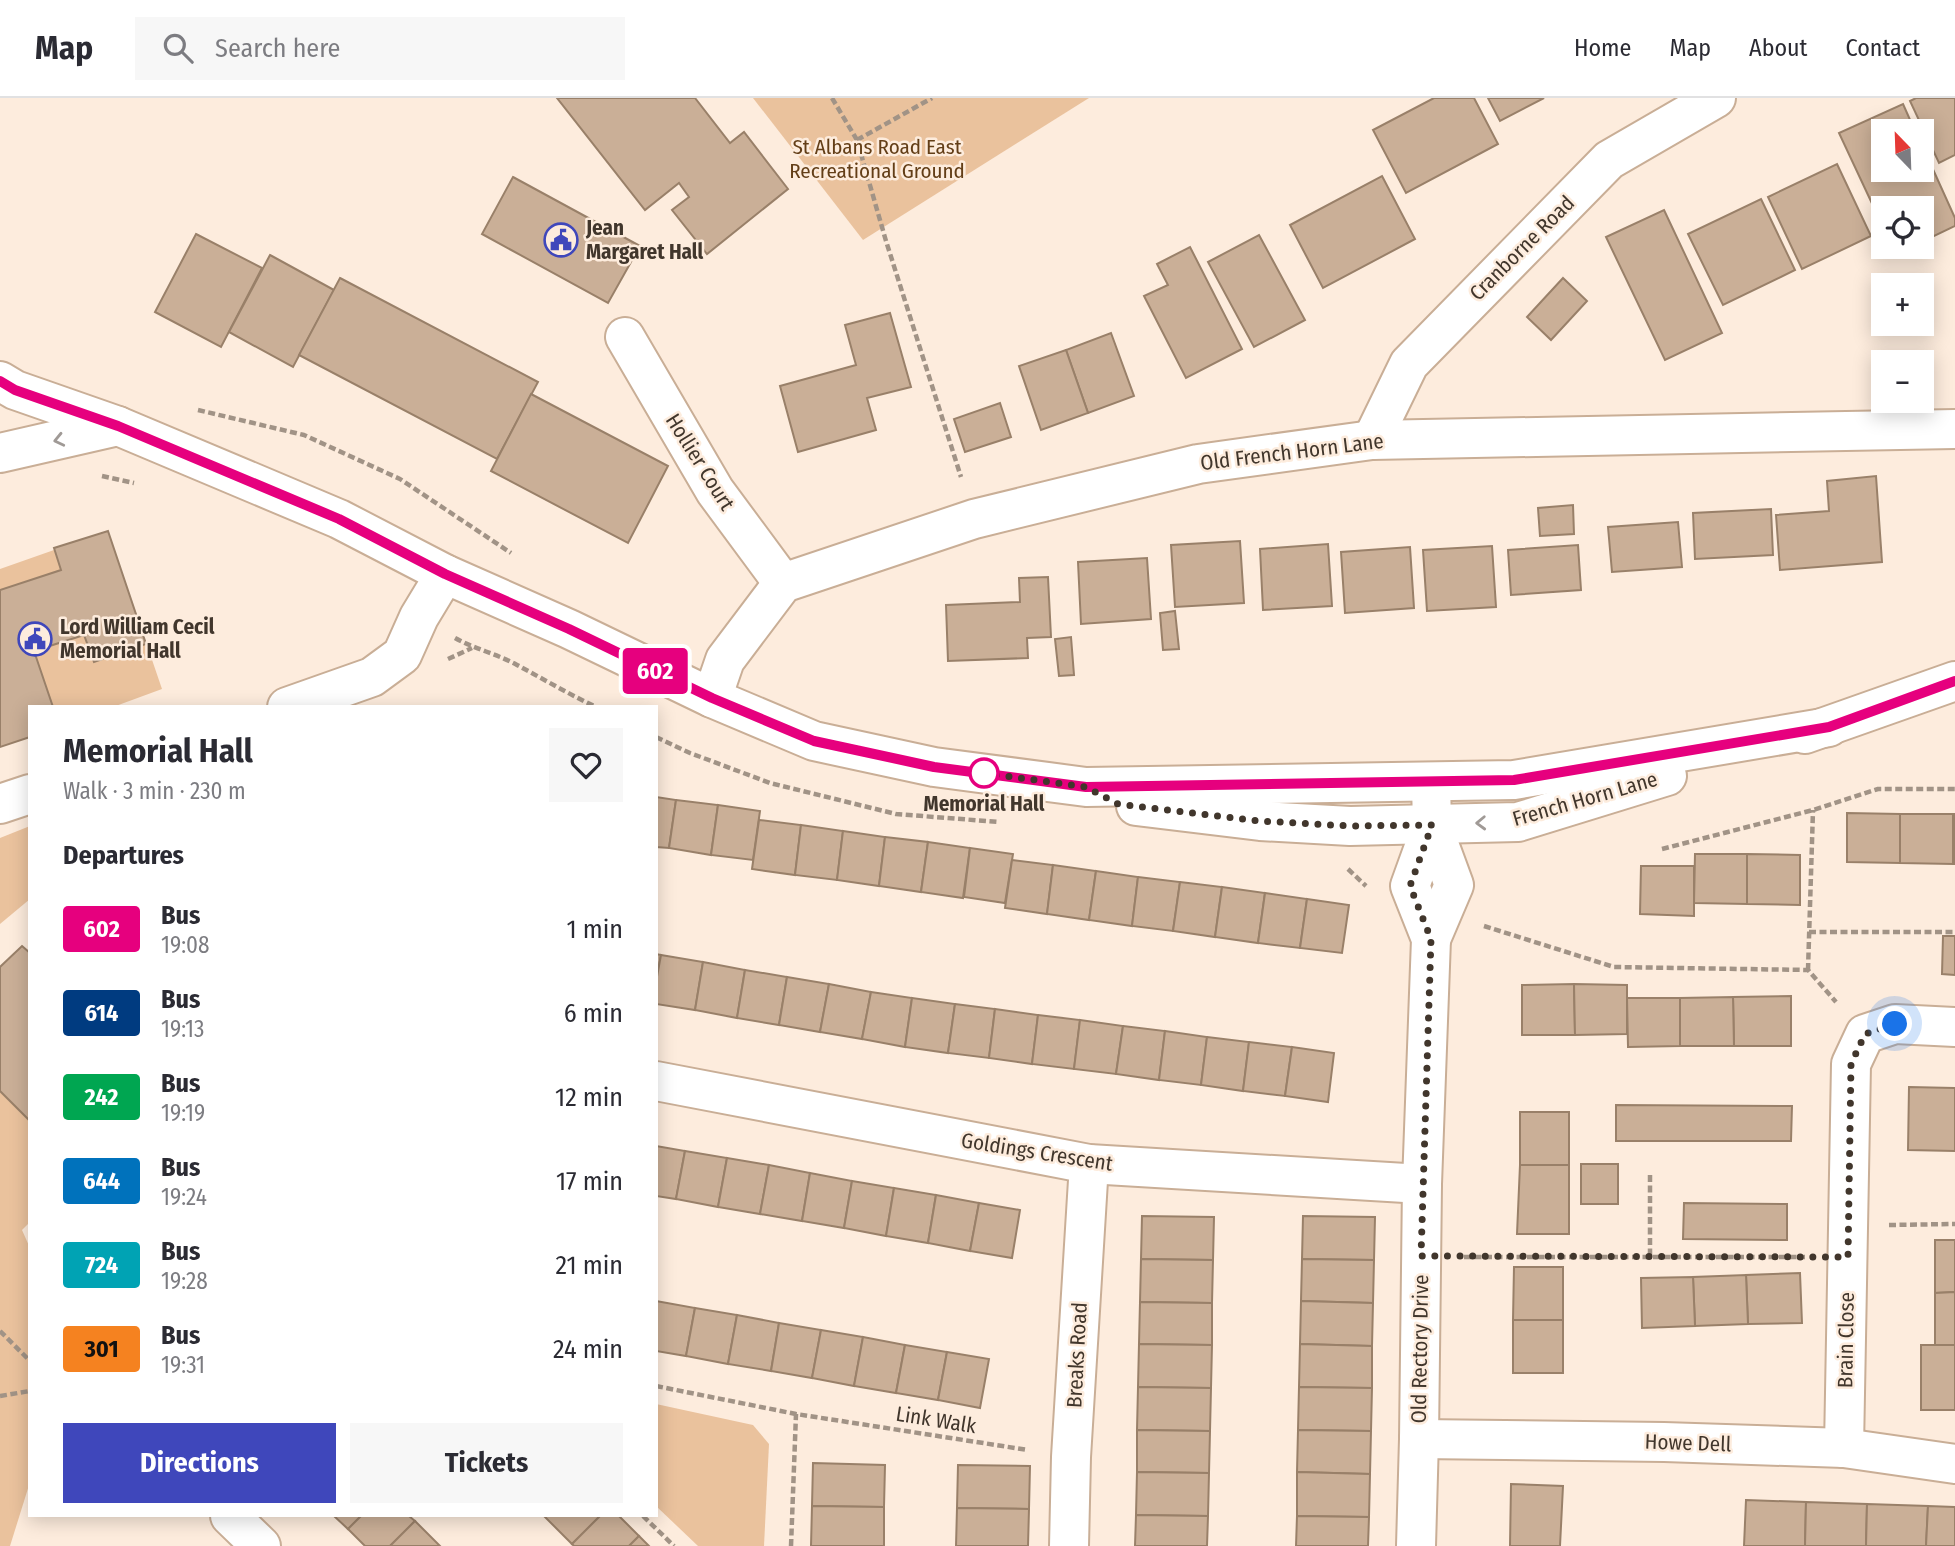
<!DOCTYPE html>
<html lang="en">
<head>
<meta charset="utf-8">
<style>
  :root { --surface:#fff; --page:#f7f7f7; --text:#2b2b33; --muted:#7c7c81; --line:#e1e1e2; --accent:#3f47bb }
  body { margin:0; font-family:"Fira Sans Condensed",sans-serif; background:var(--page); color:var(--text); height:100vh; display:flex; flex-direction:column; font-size:26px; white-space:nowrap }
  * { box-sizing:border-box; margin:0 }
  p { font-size:23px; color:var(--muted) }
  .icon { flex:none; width:38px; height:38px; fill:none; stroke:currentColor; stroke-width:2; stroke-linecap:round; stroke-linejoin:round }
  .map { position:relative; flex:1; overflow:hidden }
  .sheet { position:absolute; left:28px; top:607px; width:630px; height:812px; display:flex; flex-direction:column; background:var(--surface); border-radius:0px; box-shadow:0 4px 18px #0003 }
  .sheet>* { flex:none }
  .badge { padding:0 14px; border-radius:5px; font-size:24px; line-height:46px }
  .needle { width:46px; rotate:337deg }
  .buttons { position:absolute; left:1871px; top:21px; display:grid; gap:14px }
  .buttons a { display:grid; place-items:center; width:63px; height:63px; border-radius:0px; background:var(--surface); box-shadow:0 4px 18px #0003; font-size:35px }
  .you { position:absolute; width:35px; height:35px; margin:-18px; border:5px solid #fff; border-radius:50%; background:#1a73e8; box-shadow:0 0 0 10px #1a73e833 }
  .map>.badge { position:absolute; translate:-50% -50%; box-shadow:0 0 0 4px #fff }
  h2 { padding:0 35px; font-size:26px; line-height:63px }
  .round { display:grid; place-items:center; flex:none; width:74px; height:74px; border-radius:0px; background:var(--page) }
  .head { display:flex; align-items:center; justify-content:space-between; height:119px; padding:0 35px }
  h1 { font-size:33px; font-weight:700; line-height:52px }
  .button { display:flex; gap:14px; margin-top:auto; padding:14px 35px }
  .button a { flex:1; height:80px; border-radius:0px; background:var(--accent); color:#fff; font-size:28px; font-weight:700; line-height:80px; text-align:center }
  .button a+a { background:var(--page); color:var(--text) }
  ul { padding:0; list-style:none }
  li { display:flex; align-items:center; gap:21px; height:84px; padding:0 35px }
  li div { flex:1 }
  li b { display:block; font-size:26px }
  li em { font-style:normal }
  li .badge { min-width:77px; font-weight:700; text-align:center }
  header { display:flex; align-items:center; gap:42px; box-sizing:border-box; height:98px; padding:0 35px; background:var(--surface); border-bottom:2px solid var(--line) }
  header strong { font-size:33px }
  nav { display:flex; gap:38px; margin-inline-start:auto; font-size:24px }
  .search { width:490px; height:63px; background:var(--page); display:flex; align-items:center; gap:18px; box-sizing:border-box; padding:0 24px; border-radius:0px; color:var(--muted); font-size:26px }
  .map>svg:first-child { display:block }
  .green { fill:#eac29d }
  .building { fill:#caaf97; stroke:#998069; stroke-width:2 }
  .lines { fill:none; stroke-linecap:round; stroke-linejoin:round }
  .minor-casing { stroke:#c9ae96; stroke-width:42 }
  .secondary-casing { stroke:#c9ae96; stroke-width:42 }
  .path { stroke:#a19386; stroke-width:4.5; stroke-dasharray:7 3.5; stroke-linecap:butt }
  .minor { stroke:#fff; stroke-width:38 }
  .secondary { stroke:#fff; stroke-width:38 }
  .oneway { stroke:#a09a96 }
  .line-casing { stroke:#fff; stroke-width:16 }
  .line { stroke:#e6007e; stroke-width:10 }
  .walk { stroke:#41362c; stroke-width:7; stroke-dasharray:0 12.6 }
  .stop-dot { fill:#fff; stroke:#e6007e; stroke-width:3.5 }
  .labels { text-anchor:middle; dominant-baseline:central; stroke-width:5; stroke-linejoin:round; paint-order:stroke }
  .park-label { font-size:21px; fill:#633e17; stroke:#fdecdd }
  .poi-label { font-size:21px; font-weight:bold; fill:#41362c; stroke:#fdecdd; text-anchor:start }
  .street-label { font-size:21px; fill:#41362c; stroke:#fdecdd }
  .stop-label { font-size:21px; font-weight:bold; fill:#41362c; stroke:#fdecdd }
</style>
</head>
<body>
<header>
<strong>Map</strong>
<div class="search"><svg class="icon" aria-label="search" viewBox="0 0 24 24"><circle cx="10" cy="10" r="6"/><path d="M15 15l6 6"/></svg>Search here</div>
<nav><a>Home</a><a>Map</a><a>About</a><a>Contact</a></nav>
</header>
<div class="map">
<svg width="1955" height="1448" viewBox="0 0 1955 1448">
  <rect width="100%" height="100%" fill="#fdecdd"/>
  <!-- green -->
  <g class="green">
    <polygon points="753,0 1089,0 863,142"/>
    <polygon points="108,433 162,591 113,609 30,609 30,639 0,649 0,471"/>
    <polygon points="30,728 30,801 0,826 0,740"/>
    <polygon points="0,993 30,1023 30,1124 22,1132 30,1150 30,1384 10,1448 0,1448"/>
    <polygon points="656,1306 753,1327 769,1346 764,1448 698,1448 656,1408"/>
  </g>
  <!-- building -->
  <g class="building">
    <polygon points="557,0 695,0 730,45 744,34 788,91 707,156 672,112 689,99 679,85 645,112"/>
    <polygon points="1434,0 1474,0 1498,46 1406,95 1373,32"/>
    <polygon points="1488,0 1544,0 1500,23"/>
    <polygon points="1916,0 1955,0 1955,57 1939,65 1910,3"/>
    <polygon points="1903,6 1915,33 1883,33 1883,72 1922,72 1922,47 1955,120 1955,128 1930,140 1922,121 1922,110 1883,110 1883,129 1839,35"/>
    <polygon points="1837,66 1871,138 1802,171 1768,99"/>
    <polygon points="1382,78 1415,141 1323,190 1290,127"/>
    <polygon points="513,79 640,148 608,205 482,136"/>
    <polygon points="1761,101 1795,172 1723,207 1688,136"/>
    <polygon points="1664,112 1722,235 1665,262 1606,139"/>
    <polygon points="196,136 262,170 221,249 155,214"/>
    <polygon points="1259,137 1305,222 1254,249 1208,164"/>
    <polygon points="1190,149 1242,251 1186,280 1144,198 1168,187 1157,166"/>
    <polygon points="270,157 334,192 293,269 229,234"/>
    <polygon points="340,180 538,284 497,361 299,257"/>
    <polygon points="1563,180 1587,203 1551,242 1527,219"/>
    <polygon points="890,215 911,289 867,300 876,332 798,354 780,288 856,267 845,227"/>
    <polygon points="1111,235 1134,298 1088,315 1066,252"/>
    <polygon points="1066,252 1088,315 1041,332 1019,268"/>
    <polygon points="531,296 668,368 628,445 491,373"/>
    <polygon points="1000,305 1011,339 965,354 954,321"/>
    <polygon points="1876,378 1882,464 1780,472 1776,417 1829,413 1827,383"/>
    <polygon points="1573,407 1574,436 1540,438 1538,410"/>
    <polygon points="1771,411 1773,457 1695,461 1693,415"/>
    <polygon points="1678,424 1682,469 1612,474 1608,429"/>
    <polygon points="108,433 146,546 94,564 84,537 34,553 53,609 30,609 30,639 0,649 0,492 61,472 54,450"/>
    <polygon points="1240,443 1244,505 1175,509 1171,447"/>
    <polygon points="1328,446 1332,508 1263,512 1260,451"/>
    <polygon points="1578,447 1581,492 1511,497 1508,452"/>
    <polygon points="1492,448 1496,509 1427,513 1423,452"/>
    <polygon points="1410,449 1414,510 1345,515 1341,454"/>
    <polygon points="1147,460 1151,521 1081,526 1078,464"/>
    <polygon points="1048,479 1051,539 1027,540 1028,560 948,563 946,507 1020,504 1019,480"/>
    <polygon points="1175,513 1179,551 1163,552 1160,515"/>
    <polygon points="1071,539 1074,577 1059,578 1055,541"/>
    <polygon points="656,699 676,702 669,750 656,749"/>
    <polygon points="676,702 718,707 711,757 669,750"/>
    <polygon points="718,707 760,713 753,762 711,757"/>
    <polygon points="1847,715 1900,716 1900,765 1847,764"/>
    <polygon points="1900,716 1953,716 1953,766 1900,765"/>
    <rect x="1953" y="716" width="2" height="50"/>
    <polygon points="759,722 801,727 795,777 752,771"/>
    <polygon points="801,727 843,733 837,782 795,777"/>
    <polygon points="843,733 885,739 879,788 837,782"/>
    <polygon points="885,739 928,744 921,794 879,788"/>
    <polygon points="928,744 970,750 963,800 921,794"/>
    <polygon points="970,750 1013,756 1005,805 964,799"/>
    <polygon points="1695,756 1747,756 1747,806 1694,805"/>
    <polygon points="1747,756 1800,757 1800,807 1747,806"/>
    <polygon points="1012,762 1053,767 1047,816 1005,810"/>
    <polygon points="1053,767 1096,773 1089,822 1047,816"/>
    <polygon points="1641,768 1694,768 1694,818 1640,816"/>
    <polygon points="1096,773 1138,779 1132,828 1089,822"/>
    <polygon points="1138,779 1180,784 1173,833 1132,828"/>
    <polygon points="1180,784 1222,789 1215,839 1173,833"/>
    <polygon points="1222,789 1265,795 1258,845 1215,839"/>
    <polygon points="1265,795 1307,801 1300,850 1258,845"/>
    <polygon points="1307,801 1349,807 1342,855 1300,850"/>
    <polygon points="1943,838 1955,838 1955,877 1942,876"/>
    <polygon points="22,848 30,855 30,1023 0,993 0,869"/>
    <polygon points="656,856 661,857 656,884"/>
    <polygon points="661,857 703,864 695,912 656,906 656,884"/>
    <polygon points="703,864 745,872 737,920 695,912"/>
    <polygon points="745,872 787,879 779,927 737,920"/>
    <polygon points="787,879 829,886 820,934 779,927"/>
    <polygon points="829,886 871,894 862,941 820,934"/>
    <polygon points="1574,886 1575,937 1522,937 1522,887"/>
    <polygon points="1574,886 1627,887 1627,936 1575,937"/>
    <polygon points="871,894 912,900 905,949 862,941"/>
    <polygon points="1791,898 1791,948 1734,948 1733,899"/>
    <polygon points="1733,899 1734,948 1680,948 1680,900"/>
    <polygon points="912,900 955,906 948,955 905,949"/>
    <polygon points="1627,900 1680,900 1680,948 1628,949"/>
    <polygon points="955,906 995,911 989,960 948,955"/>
    <polygon points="995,911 1038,917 1032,966 989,960"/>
    <polygon points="1038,917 1080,922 1074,971 1032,966"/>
    <polygon points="1080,922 1123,928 1116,976 1074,971"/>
    <polygon points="1123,928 1165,933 1159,982 1116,976"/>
    <polygon points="1165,933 1207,939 1201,987 1159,982"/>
    <polygon points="1207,939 1249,944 1243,993 1201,987"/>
    <polygon points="1249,944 1292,949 1285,998 1243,993"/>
    <polygon points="1292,949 1334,955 1328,1004 1285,998"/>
    <polygon points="1909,989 1955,990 1955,1053 1908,1052"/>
    <polygon points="1616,1007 1792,1008 1791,1043 1616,1043"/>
    <rect x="1520" y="1014" width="49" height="53"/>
    <polygon points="656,1048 685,1053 676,1101 656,1098"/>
    <polygon points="685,1053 727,1060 718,1109 676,1101"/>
    <polygon points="727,1060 769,1067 760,1116 718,1109"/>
    <rect x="1581" y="1066" width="37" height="40"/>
    <polygon points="769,1067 810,1075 802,1123 760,1116"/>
    <polygon points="1520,1067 1569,1067 1569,1136 1517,1136"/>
    <polygon points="810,1075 852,1083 844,1130 802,1123"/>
    <polygon points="852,1083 894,1090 886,1138 844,1130"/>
    <polygon points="894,1090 936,1097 928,1145 886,1138"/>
    <polygon points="936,1097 979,1105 970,1153 928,1145"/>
    <polygon points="979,1105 1020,1112 1012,1160 970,1153"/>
    <polygon points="1684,1105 1787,1106 1787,1142 1683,1141"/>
    <polygon points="1142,1118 1214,1119 1213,1162 1141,1161"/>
    <polygon points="1303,1118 1375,1119 1374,1162 1302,1161"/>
    <polygon points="1935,1142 1955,1142 1955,1194 1935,1195"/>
    <polygon points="1141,1161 1213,1162 1212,1205 1140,1204"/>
    <polygon points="1302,1161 1374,1162 1373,1205 1301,1203"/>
    <polygon points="1514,1169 1563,1169 1563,1222 1513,1222"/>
    <polygon points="1800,1175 1802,1225 1748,1226 1746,1177"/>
    <polygon points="1746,1177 1748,1226 1695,1228 1693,1179"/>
    <polygon points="1693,1179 1695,1228 1642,1230 1641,1180"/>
    <polygon points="1955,1194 1955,1247 1935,1247 1935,1195"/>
    <polygon points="656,1203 695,1210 686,1258 656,1253"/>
    <polygon points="1301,1203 1373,1205 1372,1248 1300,1246"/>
    <polygon points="1140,1204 1212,1205 1212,1247 1139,1246"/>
    <polygon points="695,1210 737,1217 728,1266 686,1258"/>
    <polygon points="737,1217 779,1225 771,1273 728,1266"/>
    <rect x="1513" y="1222" width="50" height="53"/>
    <polygon points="779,1225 821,1232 812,1280 771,1273"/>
    <polygon points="821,1232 863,1239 854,1288 812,1280"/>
    <polygon points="863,1239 905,1247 896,1295 854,1288"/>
    <polygon points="1139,1246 1212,1247 1211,1290 1138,1289"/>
    <polygon points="1300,1246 1372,1248 1372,1290 1299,1289"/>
    <polygon points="905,1247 947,1254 938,1302 896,1295"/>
    <rect x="1921" y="1247" width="34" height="65"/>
    <polygon points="947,1254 989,1261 980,1310 938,1302"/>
    <polygon points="1138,1289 1211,1290 1210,1333 1137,1332"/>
    <polygon points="1299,1289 1372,1290 1371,1333 1298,1332"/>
    <polygon points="1137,1332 1210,1333 1209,1375 1137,1374"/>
    <polygon points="1298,1332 1371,1333 1370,1376 1297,1374"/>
    <polygon points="813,1365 885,1367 884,1409 812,1408"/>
    <polygon points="958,1367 1030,1368 1029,1411 957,1410"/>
    <polygon points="1137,1374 1209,1375 1208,1418 1136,1417"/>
    <polygon points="1297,1374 1370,1376 1369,1419 1297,1418"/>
    <polygon points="1511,1386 1563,1388 1560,1448 1510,1448"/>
    <polygon points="1746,1402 1806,1404 1805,1448 1744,1448"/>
    <polygon points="1806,1404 1867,1406 1866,1448 1805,1448"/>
    <polygon points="1867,1406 1928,1408 1926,1448 1866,1448"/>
    <polygon points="812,1408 884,1409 884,1448 811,1448"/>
    <polygon points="1928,1408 1955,1409 1955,1448 1926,1448"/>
    <polygon points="957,1410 1029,1411 1028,1448 956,1448"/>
    <polygon points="1136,1417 1208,1418 1207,1448 1135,1448"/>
    <polygon points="334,1418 361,1418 348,1431"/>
    <polygon points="361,1418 409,1418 415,1423 390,1448 365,1448 348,1431"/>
    <polygon points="544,1418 600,1418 572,1446"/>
    <polygon points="600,1418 619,1418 639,1438 629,1448 574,1448 572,1446"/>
    <polygon points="1297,1418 1369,1419 1368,1448 1296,1448"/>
    <polygon points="415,1423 440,1448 390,1448"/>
    <polygon points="639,1438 649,1448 629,1448"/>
  </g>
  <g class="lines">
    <defs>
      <g id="minor">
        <polyline points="625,239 715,393 783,485"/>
        <polyline points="1372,342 1409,266 1609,62 1716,0"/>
        <polyline points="712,600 725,562 783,485 974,421 1198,366 1372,342 1955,331"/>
        <polyline points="287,609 372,579 402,557 419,519 445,476"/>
        <polyline points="0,706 30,696"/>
        <polyline points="1431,841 1454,787 1432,727"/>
        <polyline points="656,983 1089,1066 1422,1086"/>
        <polyline points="1419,1341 1664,1344 1844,1350 1955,1366"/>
        <polyline points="1844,1350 1851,966 1865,936 1895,926 1955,929"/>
        <polyline points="230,1418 261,1448"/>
        <polyline points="1069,1448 1071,1359 1089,1066"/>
        <polyline points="1416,1448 1419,1341 1422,1086 1431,841 1410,788 1432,727 1431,684"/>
      </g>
      <g id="secondary">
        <polyline points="0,283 15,292 118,328 339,421 445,476 569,531 712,600 814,643 934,669 1086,689 1514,682 1829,629"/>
        <polyline points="0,355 118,328"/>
        <polyline points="1805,636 1955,583"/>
        <polyline points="1136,708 1260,723 1350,728 1518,724 1667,678"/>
      </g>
    </defs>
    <!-- minor casing -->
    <use href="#minor" class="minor-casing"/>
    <!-- secondary casing -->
    <use href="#secondary" class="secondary-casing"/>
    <!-- path -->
    <g class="path">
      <polyline points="832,0 857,42 886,143 961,379"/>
      <polyline points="857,42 932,0"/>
      <polyline points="198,312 304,337 400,381 511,455"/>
      <polyline points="102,378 134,385"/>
      <path d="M455 540C475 551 497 556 517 567 543 581 569 596 596 609"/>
      <polyline points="448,561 472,550"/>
      <polyline points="656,639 690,655 770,685 896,716 999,724"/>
      <polyline points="1662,751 1813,712 1878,691 1955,691"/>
      <polyline points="1348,771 1366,788"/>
      <polyline points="1484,828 1614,869 1808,872 1836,904"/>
      <polyline points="1809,834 1955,834"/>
      <polyline points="1808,872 1813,712"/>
      <polyline points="1650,1077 1650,1159"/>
      <polyline points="1889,1127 1955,1126"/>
      <polyline points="1464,1159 1805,1159"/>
      <polyline points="0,1233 30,1263"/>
      <polyline points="656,1288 796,1316 1028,1352"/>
      <polyline points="0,1298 30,1293"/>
      <polyline points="643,1418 674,1448"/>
      <polyline points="791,1448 796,1316"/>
    </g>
    <!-- minor -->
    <use href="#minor" class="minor"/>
    <!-- secondary -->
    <use href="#secondary" class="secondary"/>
  </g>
  <!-- one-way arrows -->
  <defs><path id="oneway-chevron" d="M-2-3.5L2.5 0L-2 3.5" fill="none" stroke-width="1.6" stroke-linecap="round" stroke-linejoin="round" transform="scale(1.75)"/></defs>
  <g class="oneway">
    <use href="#oneway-chevron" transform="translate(59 342) rotate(167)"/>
    <use href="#oneway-chevron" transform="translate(1481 725) rotate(178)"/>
  </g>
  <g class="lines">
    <defs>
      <polyline id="line" points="0,283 15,292 118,328 339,421 445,476 569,531 712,600 814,643 934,669 1086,689 1514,682 1829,629 1955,583"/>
    </defs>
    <!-- line casing -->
    <use href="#line" class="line-casing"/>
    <!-- line -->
    <use href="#line" class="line"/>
    <!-- walk -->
    <polyline class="walk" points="984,675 1086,689 1118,706 1260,723 1350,728 1432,727 1410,788 1431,841 1421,1158 1848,1159 1851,966 1865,936 1895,926"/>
  </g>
  <!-- icons -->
  <defs>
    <symbol id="civic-ring" viewBox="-11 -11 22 22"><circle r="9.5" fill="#fdecdd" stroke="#3f47bb" stroke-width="1.5"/><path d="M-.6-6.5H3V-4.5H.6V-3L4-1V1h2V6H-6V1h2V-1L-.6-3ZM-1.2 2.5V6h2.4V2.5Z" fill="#3f47bb"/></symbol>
  </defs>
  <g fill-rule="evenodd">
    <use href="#civic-ring" x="542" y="123" width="38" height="38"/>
    <use href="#civic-ring" x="16" y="522" width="38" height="38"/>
  </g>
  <!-- markers -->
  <circle class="stop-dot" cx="984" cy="675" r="14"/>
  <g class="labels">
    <!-- park labels -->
    <g class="park-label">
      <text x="877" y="49">St Albans Road East<tspan x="877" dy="24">Recreational Ground</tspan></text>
    </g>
    <!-- poi labels -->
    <g class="poi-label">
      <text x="586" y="130">Jean<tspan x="586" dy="24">Margaret Hall</tspan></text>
      <text x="60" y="529">Lord William Cecil<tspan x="60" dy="24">Memorial Hall</tspan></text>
    </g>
    <!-- street labels -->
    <g class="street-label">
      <text transform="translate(1522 150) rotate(-45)">Cranborne Road</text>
      <text transform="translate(1292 354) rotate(-7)">Old French Horn Lane</text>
      <text transform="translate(700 364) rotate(58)">Hollier Court</text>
      <text transform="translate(1585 701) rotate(-16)">French Horn Lane</text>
      <text transform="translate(1037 1054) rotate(9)">Goldings Crescent</text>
      <text transform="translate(1846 1242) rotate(-89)">Brain Close</text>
      <text transform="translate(1420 1251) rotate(-89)">Old Rectory Drive</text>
      <text transform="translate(1077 1257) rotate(-87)">Breaks Road</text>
      <text transform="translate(936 1322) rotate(9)">Link Walk</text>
      <text transform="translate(1688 1345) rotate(2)">Howe Dell</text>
    </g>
    <!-- stop labels -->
    <g class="stop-label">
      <text x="984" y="706">Memorial Hall</text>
    </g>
  </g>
</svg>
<div class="buttons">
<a><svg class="needle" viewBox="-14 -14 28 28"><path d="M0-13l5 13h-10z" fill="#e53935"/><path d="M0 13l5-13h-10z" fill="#7c7c81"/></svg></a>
<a><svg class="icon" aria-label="locate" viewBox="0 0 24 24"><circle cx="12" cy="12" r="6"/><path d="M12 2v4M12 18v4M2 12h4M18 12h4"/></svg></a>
<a>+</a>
<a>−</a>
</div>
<div class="you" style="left:1895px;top:926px"></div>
<b class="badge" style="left:655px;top:573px;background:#e6007e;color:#fff">602</b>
<section class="sheet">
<div class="head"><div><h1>Memorial Hall</h1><p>Walk · 3 min · 230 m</p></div><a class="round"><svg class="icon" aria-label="heart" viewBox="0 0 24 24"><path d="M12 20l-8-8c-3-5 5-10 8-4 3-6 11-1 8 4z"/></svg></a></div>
<h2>Departures</h2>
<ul>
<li><span class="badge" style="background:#e6007e;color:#fff">602</span><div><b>Bus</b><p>19:08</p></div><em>1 min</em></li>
<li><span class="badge" style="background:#003b80;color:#fff">614</span><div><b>Bus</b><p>19:13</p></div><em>6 min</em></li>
<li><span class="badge" style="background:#00a651;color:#fff">242</span><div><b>Bus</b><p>19:19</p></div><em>12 min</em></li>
<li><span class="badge" style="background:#0072bc;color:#fff">644</span><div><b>Bus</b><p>19:24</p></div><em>17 min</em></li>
<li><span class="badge" style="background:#00a3b4;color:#fff">724</span><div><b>Bus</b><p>19:28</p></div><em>21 min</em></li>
<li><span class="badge" style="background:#f58220;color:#111">301</span><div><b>Bus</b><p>19:31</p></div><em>24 min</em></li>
</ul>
<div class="button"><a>Directions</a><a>Tickets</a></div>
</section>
</div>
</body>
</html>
